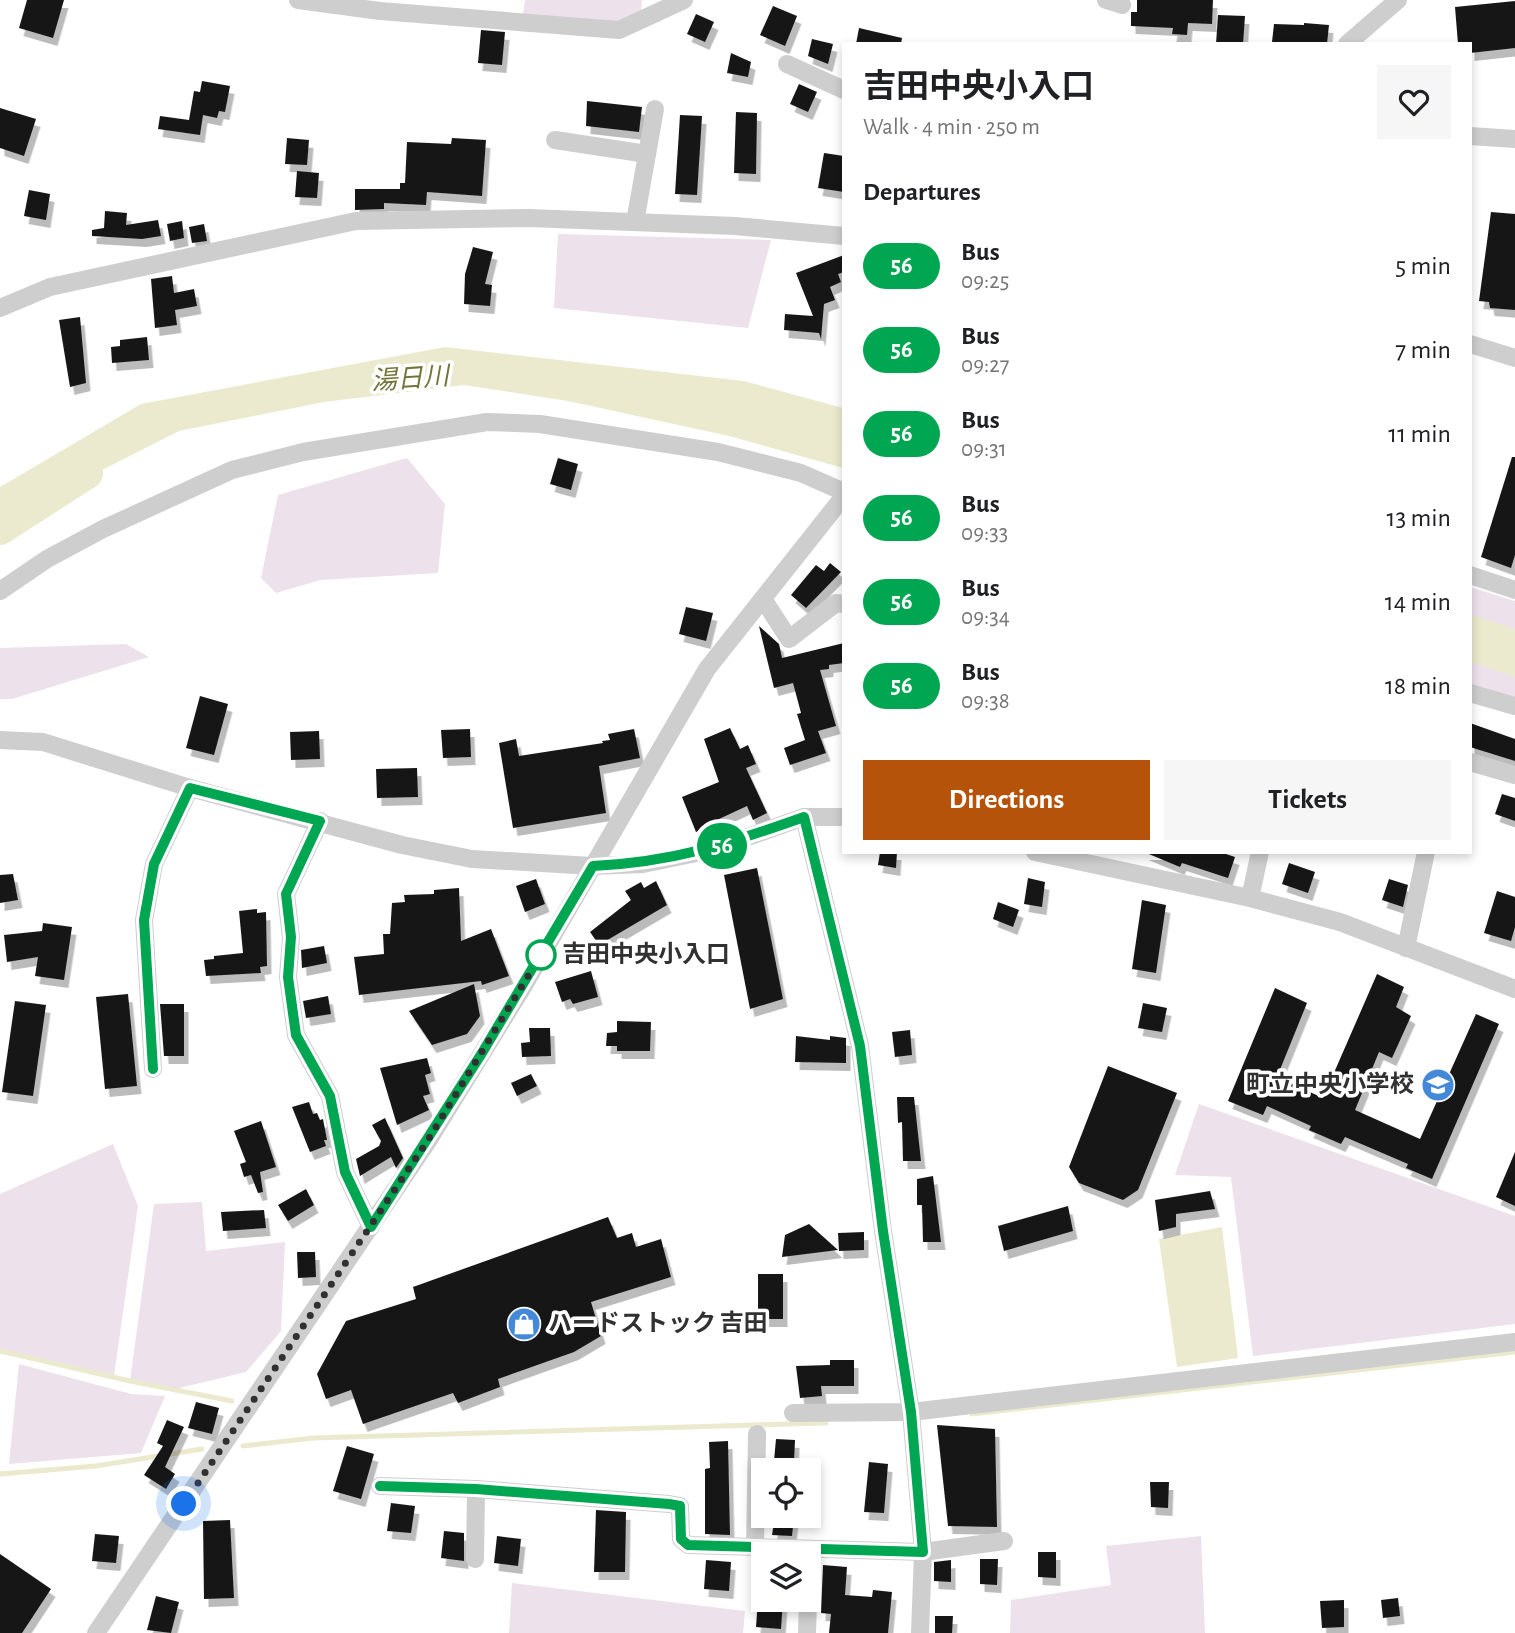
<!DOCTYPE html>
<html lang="en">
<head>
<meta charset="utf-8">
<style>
  :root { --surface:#fff; --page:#f6f6f6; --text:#202124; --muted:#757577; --accent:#b45309 }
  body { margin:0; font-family:"Alegreya Sans","Noto Sans JP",sans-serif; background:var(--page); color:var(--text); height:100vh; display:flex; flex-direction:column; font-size:26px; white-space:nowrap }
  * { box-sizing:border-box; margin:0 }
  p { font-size:23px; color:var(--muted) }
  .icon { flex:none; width:38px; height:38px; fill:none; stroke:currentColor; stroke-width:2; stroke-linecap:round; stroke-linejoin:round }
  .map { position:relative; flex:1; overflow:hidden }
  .side { position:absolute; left:842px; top:42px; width:630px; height:812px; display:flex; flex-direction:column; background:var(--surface); border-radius:0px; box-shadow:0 4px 10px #0003 }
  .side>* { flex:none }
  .badge { padding:0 14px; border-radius:23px; font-size:24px; line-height:46px }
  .controls { position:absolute; left:751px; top:1458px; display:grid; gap:14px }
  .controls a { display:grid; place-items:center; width:70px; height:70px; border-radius:0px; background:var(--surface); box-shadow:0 4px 10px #0003; font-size:35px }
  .you { position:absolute; width:35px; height:35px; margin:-18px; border:5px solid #fff; border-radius:50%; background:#1a73e8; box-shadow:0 0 0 10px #1a73e833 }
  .map>.badge { position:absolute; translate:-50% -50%; box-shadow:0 0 0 4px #fff }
  h2 { padding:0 21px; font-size:26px; line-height:63px }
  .round { display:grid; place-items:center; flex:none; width:74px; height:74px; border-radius:0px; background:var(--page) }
  .head { display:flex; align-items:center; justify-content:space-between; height:119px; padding:0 21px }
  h1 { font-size:33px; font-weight:700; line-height:52px }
  .button { display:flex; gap:14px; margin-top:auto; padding:14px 21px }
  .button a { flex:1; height:80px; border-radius:0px; background:var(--accent); color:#fff; font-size:28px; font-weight:700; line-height:80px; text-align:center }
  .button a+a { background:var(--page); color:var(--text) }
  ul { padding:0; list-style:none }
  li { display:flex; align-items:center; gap:21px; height:84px; padding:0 21px }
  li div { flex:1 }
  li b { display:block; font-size:26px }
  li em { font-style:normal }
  li .badge { min-width:77px; font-weight:700; text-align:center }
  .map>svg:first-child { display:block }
  .green { fill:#ede1ec }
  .water { fill:#ebeacf }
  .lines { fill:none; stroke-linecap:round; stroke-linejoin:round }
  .stream { stroke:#ebeacf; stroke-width:5 }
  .river { stroke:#ebeacf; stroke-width:32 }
  .building { fill:#181818; filter:url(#shadow) }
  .minor { stroke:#cecece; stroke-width:18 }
  .line-casing { stroke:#fff; stroke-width:16 }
  .line { stroke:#00a651; stroke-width:10 }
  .walk { stroke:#313131; stroke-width:7; stroke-dasharray:0 12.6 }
  .stop-dot { fill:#fff; stroke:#00a651; stroke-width:3.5 }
  .labels { text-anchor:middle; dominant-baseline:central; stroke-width:7; stroke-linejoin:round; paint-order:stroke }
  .stop-label { font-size:24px; font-weight:bold; fill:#313131; stroke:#fff; text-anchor:start }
  .poi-label { font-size:24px; font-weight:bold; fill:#313131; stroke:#fff; text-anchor:end }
  .water-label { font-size:26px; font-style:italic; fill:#75743b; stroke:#fff }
</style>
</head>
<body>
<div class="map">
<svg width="1515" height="1633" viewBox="0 0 1515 1633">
  <defs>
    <filter id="shadow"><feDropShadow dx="4.5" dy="8" stdDeviation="0" flood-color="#0004"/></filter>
  </defs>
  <rect width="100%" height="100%" fill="#fff"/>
  <!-- green -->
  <g class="green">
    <polygon points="525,0 642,0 641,11 612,29 522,22"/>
    <polygon points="558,234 771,240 748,328 554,308"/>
    <polygon points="407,458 445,504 438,573 321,580 276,593 261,578 278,495"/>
    <polygon points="1470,587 1515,601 1515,701 1470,689"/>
    <polygon points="126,644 149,657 12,699 0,699 0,648"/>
    <polygon points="1199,1104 1515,1216 1515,1324 1253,1356 1231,1177 1175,1175"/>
    <polygon points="113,1144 138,1206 114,1376 0,1350 0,1194"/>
    <polygon points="202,1202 206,1251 285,1242 281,1331 246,1372 171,1390 130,1381 154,1204"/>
    <polygon points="19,1364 131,1394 165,1396 141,1453 9,1464"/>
    <polygon points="1201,1536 1205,1633 1010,1633 1011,1600 1111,1585 1106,1546"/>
    <polygon points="512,1583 745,1611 743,1633 509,1633"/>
  </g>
  <!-- water -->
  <g class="water">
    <polygon points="445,347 744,381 843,408 843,468 729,436 568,401 464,385 324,402 179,431 21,511 0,526 0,487 141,404"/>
    <polygon points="1470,614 1515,629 1515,677 1470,662"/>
    <polygon points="1222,1227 1238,1358 1177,1367 1159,1239"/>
  </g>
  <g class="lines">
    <!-- stream -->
    <g class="stream">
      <polyline points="0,1351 130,1381 232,1401"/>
      <polyline points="972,1414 1515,1352"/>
      <polyline points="243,1446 313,1438 826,1423"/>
      <polyline points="0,1474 96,1466 202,1449"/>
    </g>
    <!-- river -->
    <polyline class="river" points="0,529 87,473"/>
  </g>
  <!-- building -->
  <g class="building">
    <polygon points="27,0 64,0 53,38 19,28"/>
    <polygon points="1137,0 1213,0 1212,24 1188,23 1187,35 1172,34 1173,28 1131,26 1131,12 1137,12"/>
    <polygon points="1515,1 1515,48 1470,53 1470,44 1458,44 1455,7"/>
    <polygon points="773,6 797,16 785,46 760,35"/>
    <polygon points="696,14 714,22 705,42 687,34"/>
    <polygon points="1218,15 1245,16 1243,44 1216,44"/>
    <polygon points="1304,23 1329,25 1327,44 1272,42 1274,24 1304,25"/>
    <polygon points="859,28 902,38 901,44 856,44"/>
    <polygon points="481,30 505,32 502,65 478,63"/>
    <polygon points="812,39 833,44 828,64 808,56"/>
    <polygon points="731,53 751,62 748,77 727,73"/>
    <polygon points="202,81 230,86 225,112 219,111 217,118 203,115 200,135 158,129 160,116 189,120 194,91 200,92"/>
    <polygon points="799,84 817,92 808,112 790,104"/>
    <polygon points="587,101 642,107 639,132 586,126"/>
    <polygon points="0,108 36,119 24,156 0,148"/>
    <polygon points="736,112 757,113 756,174 734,173"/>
    <polygon points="680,115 702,116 697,195 675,194"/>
    <polygon points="287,138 309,140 307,165 285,164"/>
    <polygon points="452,138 486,140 482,196 427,192 426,205 384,203 384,209 355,210 355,189 400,189 400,183 405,183 407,142 451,144"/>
    <polygon points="824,153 844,156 844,192 818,188"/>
    <polygon points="297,171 319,173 317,198 295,197"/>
    <polygon points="29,190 50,194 46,220 24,216"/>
    <polygon points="105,211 127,213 126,225 158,220 161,236 142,239 92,236 92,230 104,228"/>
    <polygon points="1491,212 1515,214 1515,310 1490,308 1489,302 1479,301"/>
    <polygon points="182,221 184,238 170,241 167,224"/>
    <polygon points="204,224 207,241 192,243 189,227"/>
    <polygon points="473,247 493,252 485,284 492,285 490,306 464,304 465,274"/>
    <polygon points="844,255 844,272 838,274 841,282 830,287 835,300 824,304 821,339 819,333 784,330 785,314 813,316 796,273"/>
    <polygon points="172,276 174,293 194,289 197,306 175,310 177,325 155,328 151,279"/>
    <polygon points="80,317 86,383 70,387 59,320"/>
    <polygon points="147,337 149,360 112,363 111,347 120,346 120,340"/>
    <polygon points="1512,457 1515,457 1515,555 1511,568 1481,557"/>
    <polygon points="558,458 578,464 571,490 550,484"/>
    <polygon points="830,563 841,572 806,608 791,595 816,565 824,571"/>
    <polygon points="686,607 713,613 706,641 679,634"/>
    <polygon points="759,626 779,644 782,658 844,643 844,663 829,665 829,669 820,670 836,726 818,731 826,753 790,765 784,748 805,740 797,714 801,713 793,683 774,688"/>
    <polygon points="200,696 228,704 214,755 186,748"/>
    <polygon points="1470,723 1515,739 1515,761 1470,747"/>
    <polygon points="730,728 740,749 748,745 756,764 746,768 767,813 753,820 747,806 719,819 720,823 696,832 682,797 719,782 704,739"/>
    <polygon points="470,729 471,757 443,758 441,730"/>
    <polygon points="634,729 640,758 599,766 606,813 513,828 499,743 516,739 519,756 603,743 602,741 610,740 608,734"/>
    <polygon points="319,731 320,759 291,760 290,732"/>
    <polygon points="417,768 418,797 377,798 376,769"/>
    <polygon points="1502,794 1515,798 1515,821 1495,814"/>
    <polygon points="880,852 897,852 896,868 878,865"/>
    <polygon points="1144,852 1220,852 1235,857 1228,878 1182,863 1180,867"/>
    <polygon points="1289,863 1315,872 1308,893 1282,884"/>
    <polygon points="757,868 783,999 750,1009 724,875"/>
    <polygon points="13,874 18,900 0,903 0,875"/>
    <polygon points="1028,878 1045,882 1042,907 1024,904"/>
    <polygon points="536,879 545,904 525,912 516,886"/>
    <polygon points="1389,879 1408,885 1403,907 1382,900"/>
    <polygon points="656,881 667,905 599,945 590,932 631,900 625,891 641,882 644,888"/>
    <polygon points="459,888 461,941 491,929 509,976 482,985 481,981 359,995 354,957 384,954 383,934 390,934 392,903 405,902 404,895 434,894 434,890"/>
    <polygon points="1497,891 1515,897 1515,927 1511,941 1484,933"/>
    <polygon points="1142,900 1166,905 1156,973 1132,969"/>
    <polygon points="998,902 1019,910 1013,927 993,919"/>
    <polygon points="257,909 257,913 266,912 267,966 260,967 261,973 206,976 204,960 214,959 214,956 243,953 239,911"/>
    <polygon points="43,923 72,927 64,980 35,976 38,957 7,962 4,935 42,931"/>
    <polygon points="324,946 327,963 302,968 301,950"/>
    <polygon points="591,971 598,997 573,1004 570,999 562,1002 555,982"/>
    <polygon points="1377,974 1404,987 1396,1007 1411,1016 1392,1058 1379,1052 1355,1110 1420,1139 1476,1014 1499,1024 1432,1179 1406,1168 1408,1164 1345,1137 1341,1144 1309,1130 1311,1126 1267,1106 1263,1115 1228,1101 1275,988 1307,1003 1277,1077 1323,1098"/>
    <polygon points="474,984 480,1016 467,1034 432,1045 409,1011"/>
    <polygon points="128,994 137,1086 105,1089 96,997"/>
    <polygon points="328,996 331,1014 306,1018 303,1001"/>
    <polygon points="15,1001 46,1005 33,1096 2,1092"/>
    <polygon points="1143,1003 1167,1008 1162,1032 1138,1028"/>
    <polygon points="160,1004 184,1004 184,1056 164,1056"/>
    <polygon points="617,1021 651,1022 650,1051 617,1051 617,1046 606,1046 607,1033 617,1032"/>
    <polygon points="529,1028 550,1028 551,1056 522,1057 521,1043 530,1042"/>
    <polygon points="910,1030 912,1055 895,1057 892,1032"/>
    <polygon points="796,1036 830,1040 830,1036 846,1038 846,1063 795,1062"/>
    <polygon points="427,1058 431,1073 425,1075 430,1094 423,1096 429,1110 397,1125 380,1068"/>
    <polygon points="1108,1066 1177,1093 1138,1190 1123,1200 1079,1183 1069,1167"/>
    <polygon points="531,1074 537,1086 517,1096 511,1083"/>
    <polygon points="897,1097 914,1097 921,1161 903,1161 902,1122 898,1123"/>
    <polygon points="309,1102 313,1114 317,1113 320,1120 323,1119 327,1140 324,1140 326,1146 310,1152 292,1107"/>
    <polygon points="385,1118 403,1158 396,1168 391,1157 360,1176 356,1159 379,1146 381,1141 372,1125"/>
    <polygon points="261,1121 276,1167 260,1172 263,1192 258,1193 251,1175 244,1177 240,1164 246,1162 234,1131"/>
    <polygon points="1515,1152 1515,1206 1496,1197"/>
    <polygon points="933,1176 941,1242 923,1242 922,1205 917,1205 917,1179"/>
    <polygon points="306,1189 314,1205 288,1221 278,1205"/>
    <polygon points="1210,1191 1215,1209 1176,1214 1176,1227 1159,1231 1155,1200"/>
    <polygon points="1068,1206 1073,1231 1004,1251 998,1226"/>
    <polygon points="264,1210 266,1228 223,1231 221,1212"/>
    <polygon points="608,1217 617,1238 632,1233 636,1247 661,1239 671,1277 591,1302 601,1336 574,1352 498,1379 500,1387 458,1403 453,1393 363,1424 351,1390 326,1399 317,1374 346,1321 416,1299 413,1287"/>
    <polygon points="809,1224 838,1250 782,1257 785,1235"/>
    <polygon points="864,1232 864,1250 839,1251 838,1233"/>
    <polygon points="297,1252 315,1252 316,1277 298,1278"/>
    <rect x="758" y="1274" width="25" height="45"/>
    <polygon points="830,1360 854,1360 854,1386 821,1386 822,1396 800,1398 796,1366 830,1365"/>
    <polygon points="196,1402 219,1408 212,1434 188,1428"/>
    <polygon points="167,1420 184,1427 165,1467 175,1474 166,1489 144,1475 163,1446 157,1443"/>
    <polygon points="937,1425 995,1429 997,1527 948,1526"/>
    <polygon points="776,1439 795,1440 794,1462 774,1461"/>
    <polygon points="728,1441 730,1535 705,1534 705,1469 710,1468 709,1442"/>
    <polygon points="347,1446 374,1454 361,1499 333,1491"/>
    <polygon points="869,1462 888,1464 884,1513 864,1512"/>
    <polygon points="1150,1482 1169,1482 1168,1508 1151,1507"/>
    <polygon points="391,1503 415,1506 411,1533 387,1531"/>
    <polygon points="596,1510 626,1512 625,1572 594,1572"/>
    <polygon points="775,1516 794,1517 792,1536 772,1535"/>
    <polygon points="230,1520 234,1598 204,1599 203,1521"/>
    <polygon points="444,1531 464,1533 464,1561 441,1558"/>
    <polygon points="95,1534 119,1536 116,1563 92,1561"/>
    <polygon points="497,1536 521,1539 518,1566 494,1563"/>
    <polygon points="1038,1552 1056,1552 1056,1578 1038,1577"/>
    <polygon points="0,1554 51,1589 22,1633 0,1633"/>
    <polygon points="980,1559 998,1559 997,1585 980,1584"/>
    <polygon points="706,1560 731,1562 729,1591 704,1589"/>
    <polygon points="951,1560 951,1582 934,1581 934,1562"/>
    <polygon points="823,1565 847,1567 845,1595 872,1597 873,1590 892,1592 888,1633 829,1633 831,1614 821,1613"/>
    <polygon points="156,1596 179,1602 171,1633 147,1630"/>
    <polygon points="1398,1598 1400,1616 1383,1618 1381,1600"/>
    <polygon points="758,1599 783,1600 781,1629 756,1627"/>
    <polygon points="1344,1600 1344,1627 1322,1628 1320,1601"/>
    <polygon points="935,1616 953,1616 952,1633 935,1633"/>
  </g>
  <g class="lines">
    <!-- minor -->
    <g class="minor">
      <polyline points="298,0 380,11 619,30 684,0"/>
      <polyline points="1106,0 1122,5"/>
      <polyline points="1347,44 1398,0"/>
      <polyline points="787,64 844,90"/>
      <polyline points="1470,136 1515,139"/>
      <polyline points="555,140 647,154"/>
      <polyline points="635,222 655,109"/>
      <polyline points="0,308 50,287 356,221 529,218 735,226 844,236"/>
      <polyline points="1470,344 1515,358"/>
      <polyline points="1470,575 1515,590"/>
      <polyline points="0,591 47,559 103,529 232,470 303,452 487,422 540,424 718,452 801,473 844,492"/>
      <polyline points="763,599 789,639 836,603 844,604"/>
      <polyline points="1470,693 1515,706"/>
      <polyline points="0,740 43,742 190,788 402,845 472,859 592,866 643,864 711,850 804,817 844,817"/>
      <polyline points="1470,762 1515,775"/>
      <polyline points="804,817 860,1046 883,1231 911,1412 923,1552 920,1633"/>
      <polyline points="320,821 286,894 291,938 288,977 296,1035 330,1096 345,1172 371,1227"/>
      <polyline points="1035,852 1250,898 1340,922 1515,989"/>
      <polyline points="1250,898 1260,852"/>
      <polyline points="1406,948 1426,852"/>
      <polyline points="153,1069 144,920 154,864 190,788"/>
      <polyline points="793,1413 911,1412 1515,1342"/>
      <polyline points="380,1486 476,1489 669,1504 680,1506 681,1539 688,1545 923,1552 1004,1541"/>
      <polyline points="755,1547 757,1434"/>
      <polyline points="475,1559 476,1489"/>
      <polyline points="96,1633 428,1141 523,987 707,669 844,496"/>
      <polyline points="807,1633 808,1600"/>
    </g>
  </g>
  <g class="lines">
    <defs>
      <path id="line" d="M153 1069 144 920 154 864 190 788 320 821 286 894 291 937 288 977 296 1035 330 1096 345 1172 371 1227 482 1053 593 866C674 862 728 844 804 817L860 1046 883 1231 911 1412 923 1552 688 1545 681 1539 680 1506 669 1504 476 1489 380 1486"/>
    </defs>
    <!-- line casing -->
    <use href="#line" class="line-casing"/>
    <!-- line -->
    <use href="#line" class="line"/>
    <!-- walk -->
    <polyline class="walk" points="184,1504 428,1140 541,955"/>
  </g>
  <!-- icons -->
  <defs>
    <symbol id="school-disc" viewBox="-11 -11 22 22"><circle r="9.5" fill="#4489d8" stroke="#fff"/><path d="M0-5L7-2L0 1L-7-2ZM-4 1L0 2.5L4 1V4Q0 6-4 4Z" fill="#fff"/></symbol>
    <symbol id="shop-disc" viewBox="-11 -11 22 22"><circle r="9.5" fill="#4489d8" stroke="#fff"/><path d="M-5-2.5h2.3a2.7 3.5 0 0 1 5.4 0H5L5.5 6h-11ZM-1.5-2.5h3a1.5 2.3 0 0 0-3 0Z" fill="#fff"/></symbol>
  </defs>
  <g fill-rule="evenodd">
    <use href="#school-disc" x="1419" y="1066" width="38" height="38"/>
    <use href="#shop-disc" x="505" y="1305" width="38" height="38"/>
  </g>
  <!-- markers -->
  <circle class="stop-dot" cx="541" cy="955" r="14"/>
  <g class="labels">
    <!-- stop labels -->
    <g class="stop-label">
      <text x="562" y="955">吉田中央小入口</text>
    </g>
    <!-- poi labels -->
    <g class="poi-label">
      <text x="1414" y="1085">町立中央小学校</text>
      <text x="548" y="1324" text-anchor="start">ハードストック 吉田</text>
    </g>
    <!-- water labels -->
    <g class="water-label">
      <text transform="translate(410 379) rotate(-4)">湯日川</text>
    </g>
  </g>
</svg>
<div class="controls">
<a><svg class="icon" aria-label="locate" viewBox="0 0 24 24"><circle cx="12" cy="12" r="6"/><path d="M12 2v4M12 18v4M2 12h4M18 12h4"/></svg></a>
<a><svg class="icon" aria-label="layers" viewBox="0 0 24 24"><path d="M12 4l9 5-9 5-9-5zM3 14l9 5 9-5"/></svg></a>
</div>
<div class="you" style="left:184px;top:1504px"></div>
<b class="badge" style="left:722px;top:846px;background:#00a651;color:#fff">56</b>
<section class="side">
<div class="head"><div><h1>吉田中央小入口</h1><p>Walk · 4 min · 250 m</p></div><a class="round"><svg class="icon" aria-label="heart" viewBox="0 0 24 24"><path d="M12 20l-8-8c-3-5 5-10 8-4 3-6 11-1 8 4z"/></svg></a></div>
<h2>Departures</h2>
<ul>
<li><span class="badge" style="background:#00a651;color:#fff">56</span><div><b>Bus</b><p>09:25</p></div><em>5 min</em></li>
<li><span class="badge" style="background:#00a651;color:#fff">56</span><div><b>Bus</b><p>09:27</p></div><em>7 min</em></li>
<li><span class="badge" style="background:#00a651;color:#fff">56</span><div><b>Bus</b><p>09:31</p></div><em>11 min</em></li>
<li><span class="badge" style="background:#00a651;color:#fff">56</span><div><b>Bus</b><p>09:33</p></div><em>13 min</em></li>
<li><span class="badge" style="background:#00a651;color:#fff">56</span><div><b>Bus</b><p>09:34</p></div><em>14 min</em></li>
<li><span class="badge" style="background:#00a651;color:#fff">56</span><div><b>Bus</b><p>09:38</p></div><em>18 min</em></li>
</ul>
<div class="button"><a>Directions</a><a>Tickets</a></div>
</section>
</div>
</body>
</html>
